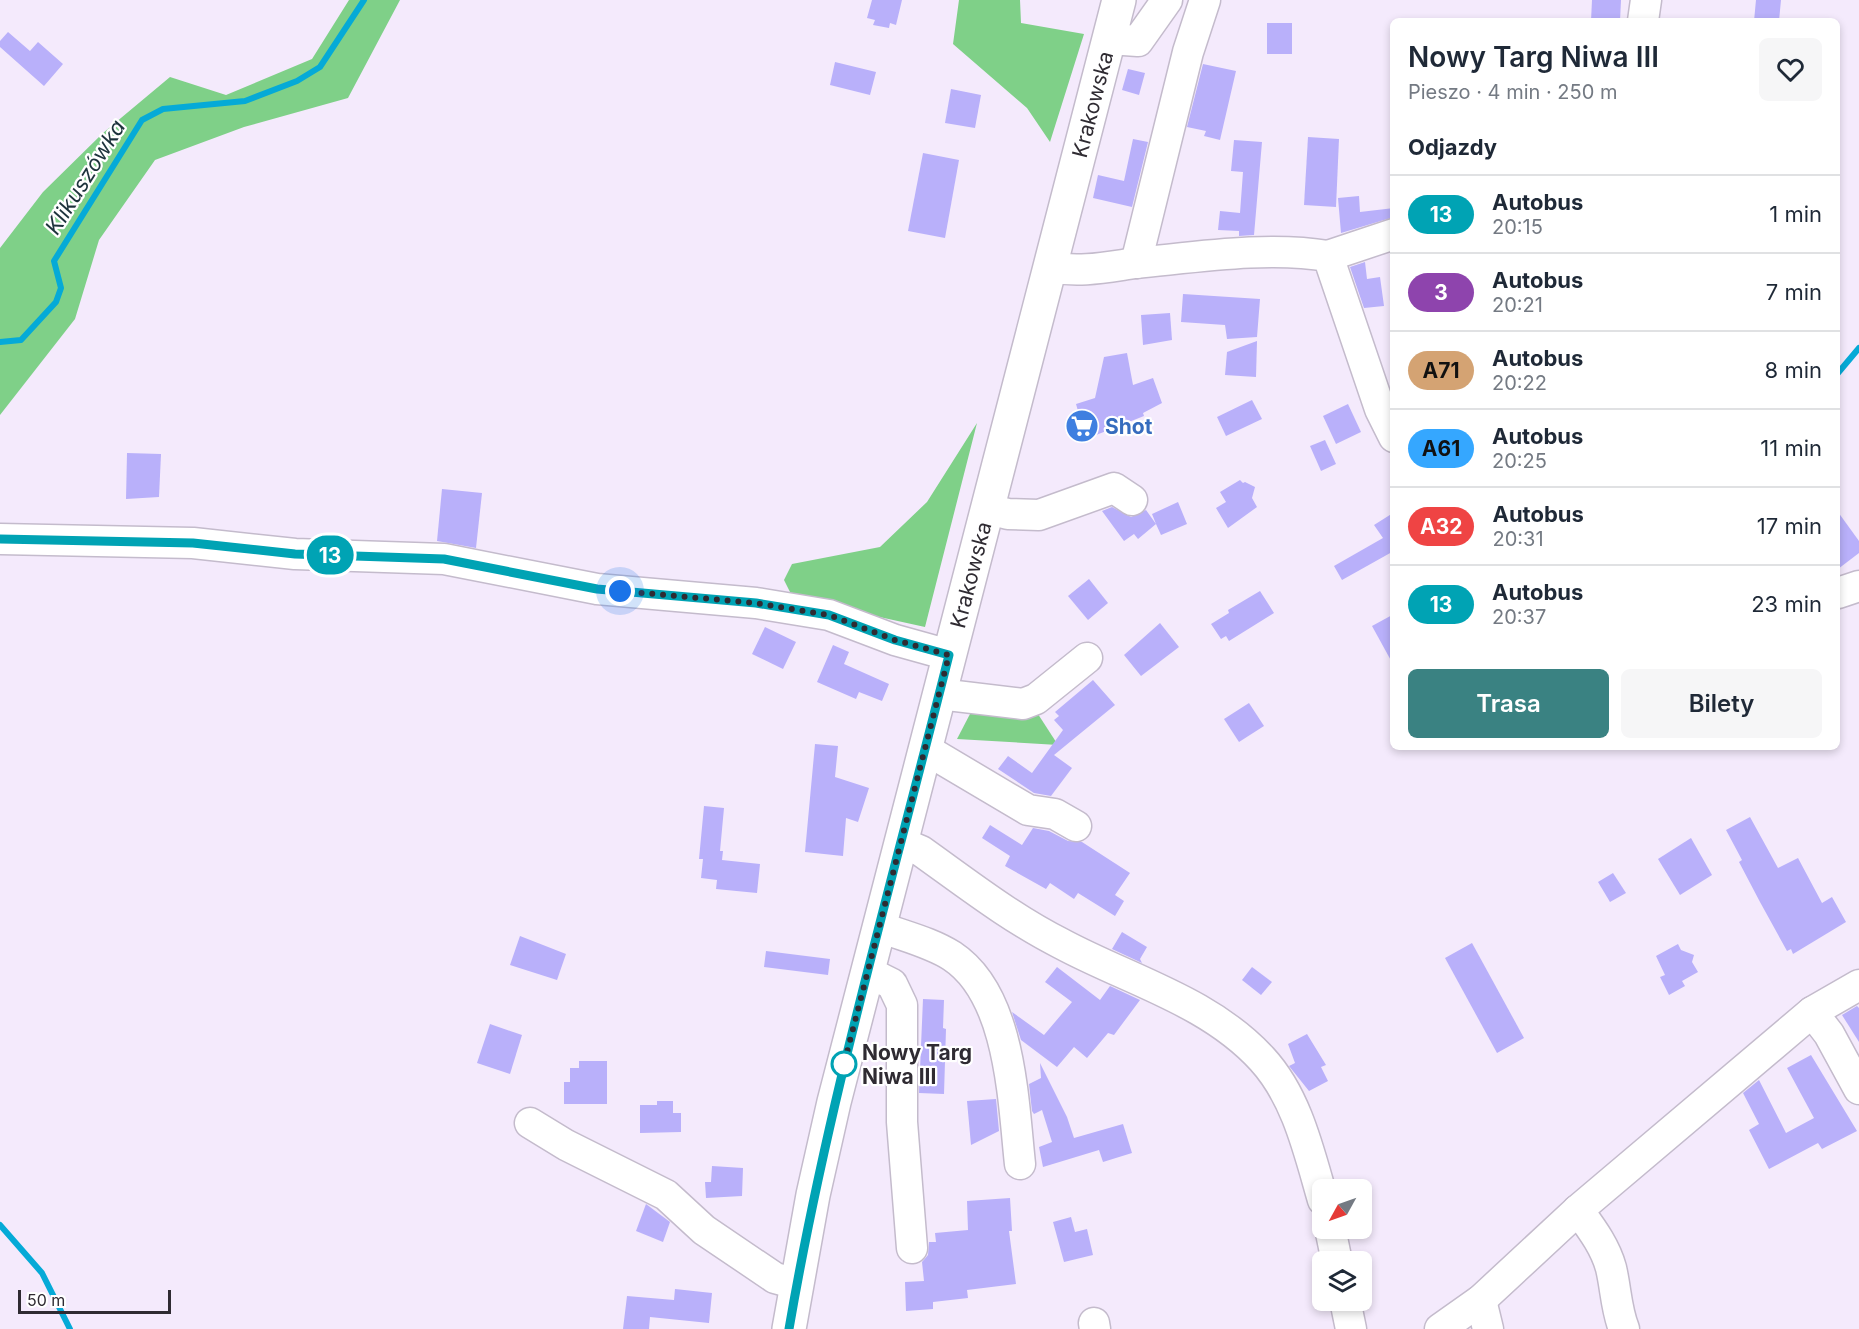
<!DOCTYPE html>
<html lang="pl">
<head>
<meta charset="utf-8">
<style>
  :root { --surface:#fff; --page:#f6f6f7; --text:#1f2937; --muted:#747a83; --line:#e0e1e3; --accent:#3a8282 }
  body { margin:0; font-family:Inter,sans-serif; background:var(--page); color:var(--text); height:100vh; display:flex; flex-direction:column; font-size:22px; white-space:nowrap }
  * { box-sizing:border-box; margin:0 }
  p { font-size:20px; color:var(--muted) }
  .icon { flex:none; width:33px; height:33px; fill:none; stroke:currentColor; stroke-width:2; stroke-linecap:round; stroke-linejoin:round }
  .map { position:relative; flex:1; overflow:hidden }
  .side { position:absolute; left:1390px; top:18px; width:450px; height:732px; display:flex; flex-direction:column; background:var(--surface); border-radius:9px; box-shadow:0 3px 9px #0003 }
  .side>* { flex:none }
  .badge { padding:0 12px; border-radius:20px; font-size:21px; line-height:39px }
  .needle { width:39px; rotate:230deg }
  .buttons { position:absolute; left:1312px; top:1179px; display:grid; gap:12px }
  .buttons a { display:grid; place-items:center; width:60px; height:60px; border-radius:9px; background:var(--surface); box-shadow:0 3px 9px #0003; font-size:30px }
  .scale { position:absolute; left:18px; bottom:15px; width:153px; box-sizing:border-box; padding-left:6px; border:3px solid #2f2b32; border-top:0; font-size:16px; line-height:21px; white-space:nowrap; color:#2f2b32; -webkit-text-stroke:4px #fff; paint-order:stroke }
  .you { position:absolute; width:30px; height:30px; margin:-15px; border:4px solid #fff; border-radius:50%; background:#1a73e8; box-shadow:0 0 0 9px #1a73e833 }
  .map>.badge { position:absolute; translate:-50% -50%; box-shadow:0 0 0 3px #fff }
  h2 { padding:0 18px; font-size:22px; line-height:54px }
  .round { display:grid; place-items:center; flex:none; width:63px; height:63px; border-radius:9px; background:var(--page) }
  .head { display:flex; align-items:center; justify-content:space-between; height:102px; padding:0 18px }
  h1 { font-size:28px; font-weight:600; line-height:45px }
  .primary-button { display:flex; gap:12px; margin-top:auto; padding:12px 18px }
  .primary-button a { flex:1; height:69px; border-radius:9px; background:var(--accent); color:#fff; font-size:24px; font-weight:600; line-height:69px; text-align:center }
  .primary-button a+a { background:var(--page); color:var(--text) }
  ul { padding:0; list-style:none }
  li { display:flex; align-items:center; gap:18px; height:78px; padding:0 18px; border-top:2px solid var(--line) }
  li div { flex:1 }
  li b { display:block; font-size:22px }
  li em { font-style:normal }
  li .badge { min-width:66px; font-weight:700; text-align:center }
  .map>svg:first-child { display:block }
  .forest { fill:#7fd088 }
  .lines { fill:none; stroke-linecap:round; stroke-linejoin:round }
  .stream { stroke:#05aad7; stroke-width:6 }
  .building { fill:#b9b0fa }
  .minor-casing { stroke:#c4bbcc; stroke-width:33 }
  .major-casing { stroke:#c4bbcc; stroke-width:36 }
  .minor { stroke:#fff; stroke-width:30 }
  .major { stroke:#fff; stroke-width:33 }
  .line-casing { stroke:#fff; stroke-width:14 }
  .line { stroke:#00a3b4; stroke-width:9 }
  .walk { stroke:#2f2b32; stroke-width:6; stroke-dasharray:0 10.8 }
  .stop-dot { fill:#fff; stroke:#00a3b4; stroke-width:3 }
  .labels { text-anchor:middle; dominant-baseline:central; stroke-width:4.5; stroke-linejoin:round; paint-order:stroke }
  .street-label { font-size:21px; fill:#2f2b32; stroke:#fff }
  .shop-label { font-size:21px; font-weight:bold; fill:#366cbe; stroke:#fff; text-anchor:start }
  .stop-label { font-size:21px; font-weight:bold; fill:#2f2b32; stroke:#fff; text-anchor:start }
  .water-label { font-size:22px; font-style:italic; fill:#1d333c; stroke:#fff }
</style>
</head>
<body>
<div class="map">
<svg width="1859" height="1329" viewBox="0 0 1859 1329">
  <rect width="100%" height="100%" fill="#f4eafc"/>
  <!-- forest -->
  <g class="forest">
    <polygon points="349,0 400,0 348,98 244,127 155,160 99,240 75,319 0,415 0,248 43,192 103,133 170,77 226,95 312,59"/>
    <polygon points="959,0 1020,0 1021,23 1084,34 1050,142 1027,108 953,44"/>
    <polygon points="977,423 925,627 793,598 784,580 792,564 880,547 927,502"/>
    <polygon points="1036,711 1058,745 957,739 970,714"/>
  </g>
  <g class="lines">
    <!-- stream -->
    <g class="stream">
      <polyline points="0,342 21,340 56,302 61,288 54,261 142,120 163,109 245,101 297,81 320,67 364,0"/>
      <polyline points="1838,373 1859,348"/>
      <polyline points="0,1225 42,1273 70,1329"/>
    </g>
  </g>
  <!-- building -->
  <g class="building">
    <polygon points="872,0 902,0 896,25 890,23 889,28 873,25 875,20 867,18"/>
    <polygon points="1592,0 1621,0 1620,21 1591,21"/>
    <polygon points="1756,0 1781,0 1779,21 1754,21"/>
    <rect x="1267" y="23" width="25" height="31"/>
    <polygon points="8,32 30,51 38,42 63,64 44,86 0,47 0,41"/>
    <polygon points="835,62 876,72 870,95 830,85"/>
    <polygon points="1203,64 1236,71 1220,140 1204,136 1206,131 1187,127"/>
    <polygon points="1128,69 1145,73 1139,95 1122,90"/>
    <polygon points="951,89 981,95 975,128 945,123"/>
    <polygon points="1308,137 1339,139 1336,207 1304,205"/>
    <polygon points="1133,139 1148,142 1132,207 1093,198 1098,175 1124,181"/>
    <polygon points="1234,140 1262,142 1254,235 1239,236 1239,231 1218,230 1220,211 1240,213 1243,172 1231,171"/>
    <polygon points="923,153 959,160 945,238 908,231"/>
    <polygon points="1359,196 1360,212 1394,208 1394,217 1341,233 1338,198"/>
    <polygon points="1365,262 1367,279 1380,277 1384,306 1364,308 1350,267"/>
    <polygon points="1183,294 1260,299 1257,337 1227,339 1225,325 1181,322"/>
    <polygon points="1170,313 1172,340 1143,345 1141,315"/>
    <polygon points="1257,341 1256,377 1225,375 1227,352"/>
    <polygon points="1127,353 1133,385 1153,378 1162,403 1143,413 1144,416 1086,439 1076,404 1095,398 1104,357"/>
    <polygon points="1252,400 1262,419 1226,436 1217,417"/>
    <polygon points="1348,404 1361,432 1336,444 1323,416"/>
    <polygon points="1325,440 1336,464 1321,471 1310,446"/>
    <polygon points="127,453 161,454 159,497 126,499"/>
    <polygon points="1240,480 1243,483 1245,482 1255,487 1252,498 1257,507 1228,528 1216,508 1226,502 1220,492"/>
    <polygon points="442,489 482,493 476,548 437,541"/>
    <polygon points="1178,502 1187,524 1161,535 1156,524 1138,539 1134,534 1124,541 1102,511 1112,507 1131,517 1146,510 1156,524 1152,514"/>
    <polygon points="1838,512 1859,541 1859,553 1838,569"/>
    <polygon points="1393,513 1393,555 1392,552 1342,580 1334,566 1383,538 1374,525"/>
    <polygon points="1089,579 1108,603 1088,620 1068,596"/>
    <polygon points="1260,591 1274,613 1229,641 1226,636 1221,639 1211,624 1229,613 1228,610"/>
    <polygon points="1394,614 1394,666 1372,626"/>
    <polygon points="1160,623 1179,647 1141,676 1124,655"/>
    <polygon points="765,627 796,642 783,669 752,654"/>
    <polygon points="833,645 849,652 844,664 889,684 882,701 859,692 856,699 817,682"/>
    <polygon points="1093,680 1115,705 1054,755 1072,768 1051,796 1034,793 998,769 1008,756 1032,773 1063,730 1054,720 1059,716 1055,712"/>
    <polygon points="1249,703 1264,726 1239,742 1224,719"/>
    <polygon points="815,744 838,746 835,777 869,788 858,822 846,818 843,856 805,852"/>
    <polygon points="704,806 724,808 720,851 723,851 722,860 760,864 757,893 716,889 717,880 701,878 703,859 699,859"/>
    <polygon points="1750,817 1778,868 1798,858 1822,903 1832,897 1846,922 1793,954 1791,949 1787,951 1760,902 1739,862 1742,860 1726,830"/>
    <polygon points="990,825 1022,845 1033,828 1049,831 1068,841 1082,842 1130,873 1115,895 1124,901 1115,916 1078,893 1074,899 1050,883 1046,889 1005,866 1010,856 982,838"/>
    <polygon points="1691,838 1712,875 1680,895 1658,859"/>
    <polygon points="1613,873 1626,893 1610,902 1598,882"/>
    <polygon points="1122,932 1147,947 1140,959 1142,963 1112,949"/>
    <polygon points="520,936 566,954 557,980 510,965"/>
    <polygon points="1472,943 1524,1038 1497,1053 1445,958"/>
    <polygon points="1678,944 1681,950 1694,955 1692,962 1698,972 1682,981 1685,986 1669,995 1660,977 1665,975 1656,956"/>
    <polygon points="766,951 830,959 828,975 764,967"/>
    <polygon points="1057,967 1100,1000 1110,986 1140,1000 1114,1035 1108,1033 1087,1058 1074,1047 1057,1067 1021,1040 1012,1012 1044,1035 1072,1002 1045,982"/>
    <polygon points="1252,967 1272,982 1261,995 1242,980"/>
    <polygon points="923,999 944,1000 943,1028 946,1029 944,1094 919,1093"/>
    <polygon points="1857,1006 1859,1008 1859,1042 1842,1015"/>
    <polygon points="490,1024 522,1035 510,1074 477,1063"/>
    <polygon points="1307,1034 1326,1065 1321,1067 1328,1081 1309,1091 1289,1066 1295,1063 1288,1044"/>
    <polygon points="1811,1055 1857,1131 1822,1149 1818,1143 1769,1169 1749,1130 1759,1124 1743,1093 1759,1080 1786,1133 1814,1118 1787,1068"/>
    <polygon points="579,1061 607,1061 607,1104 564,1104 564,1082 570,1082 570,1068 579,1068"/>
    <polygon points="1040,1063 1067,1117 1074,1138 1123,1124 1132,1153 1103,1162 1099,1150 1043,1167 1039,1147 1052,1142 1042,1110 1034,1114 1032,1111 1029,1084 1041,1078"/>
    <polygon points="996,1099 999,1131 971,1145 967,1101"/>
    <polygon points="657,1101 673,1101 673,1113 681,1113 681,1132 640,1133 640,1105 657,1105"/>
    <polygon points="712,1166 743,1168 742,1196 706,1198 705,1182 711,1182"/>
    <polygon points="1010,1198 1012,1231 1009,1231 1016,1284 967,1290 968,1298 933,1302 933,1309 906,1311 905,1282 924,1281 922,1262 928,1255 929,1242 936,1242 935,1233 968,1230 967,1201"/>
    <polygon points="646,1204 670,1222 663,1242 636,1231"/>
    <polygon points="1071,1217 1075,1232 1087,1229 1093,1255 1064,1262 1053,1222"/>
    <polygon points="675,1289 712,1293 709,1323 650,1317 649,1329 623,1329 627,1296 674,1300"/>
  </g>
  <g class="lines">
    <defs>
      <g id="minor">
        <polyline points="1643,21 1646,0"/>
        <polyline points="1109,39 1138,41 1167,0"/>
        <polyline points="1328,256 1394,234"/>
        <polyline points="1136,263 1188,52 1205,0"/>
        <path d="M1050 267C1080 273 1107 267 1136 263 1198 257 1268 246 1328 256L1380 409 1394 437"/>
        <polyline points="988,509 1008,514 1039,515 1114,488 1132,500"/>
        <polyline points="0,539 193,543 295,554 444,559 597,589 756,603 829,615 895,640 949,655"/>
        <polyline points="1838,593 1859,586"/>
        <polyline points="939,694 1023,704 1036,699 1087,658"/>
        <polyline points="925,749 1028,810 1055,814 1076,826"/>
        <path d="M902 843 921 851C966 883 1012 919 1062 944 1129 980 1209 1001 1262 1059 1297 1097 1309 1152 1323 1200"/>
        <path d="M880 927C903 936 930 942 952 956 1011 995 1013 1100 1020 1164"/>
        <polyline points="868,972 892,984 902,1005 902,1122 912,1248"/>
        <polyline points="1812,1012 1829,1034 1859,1089"/>
        <polyline points="530,1123 566,1145 666,1195 704,1230 775,1278 797,1284"/>
        <path d="M1578 1210C1591 1228 1605 1246 1611 1268 1616 1289 1616 1309 1624 1329"/>
        <polyline points="1330,1228 1337,1262"/>
        <polyline points="1345,1300 1351,1329"/>
        <polyline points="1481,1300 1488,1329"/>
        <polyline points="1094,1323 1095,1329"/>
        <polyline points="1440,1329 1481,1300 1578,1210 1812,1012 1859,985"/>
      </g>
      <g id="major">
        <path id="s1" d="M789 1329 813 1195 834 1102 1119 0"/>
      </g>
    </defs>
    <!-- minor casing -->
    <use href="#minor" class="minor-casing"/>
    <!-- major casing -->
    <use href="#major" class="major-casing"/>
    <!-- minor -->
    <use href="#minor" class="minor"/>
    <!-- major -->
    <use href="#major" class="major"/>
  </g>
  <g class="lines">
    <defs>
      <path id="line" d="M0 539 193 543 295 554 444 559 597 589 756 603 829 615 895 640 949 655C893 879 828 1101 789 1329"/>
    </defs>
    <!-- line casing -->
    <use href="#line" class="line-casing"/>
    <!-- line -->
    <use href="#line" class="line"/>
    <!-- walk -->
    <polyline class="walk" points="620,591 756,603 829,615 895,640 949,655 844,1064"/>
  </g>
  <!-- icons -->
  <defs>
    <symbol id="supermarket-disc" viewBox="-11 -11 22 22"><circle r="9.5" fill="#3f7fe0" stroke="#fff"/><path d="M-6-5.5h2.5l.6 2H6L4.5 2H-2.5L-4.4-4H-6ZM-1.5 3.2a1.3 1.3 0 1 0 .1 0ZM3 3.2a1.3 1.3 0 1 0 .1 0Z" fill="#fff"/></symbol>
  </defs>
  <g fill-rule="evenodd">
    <use href="#supermarket-disc" x="1063" y="407" width="38" height="38"/>
  </g>
  <!-- markers -->
  <circle class="stop-dot" cx="844" cy="1064" r="12"/>
  <g class="labels">
    <!-- street labels -->
    <g class="street-label">
      <text stroke="none"><textPath href="#s1" startOffset="1262">Krakowska</textPath></text>
      <text stroke="none"><textPath href="#s1" startOffset="776">Krakowska</textPath></text>
    </g>
    <!-- shop labels -->
    <g class="shop-label">
      <text x="1105" y="426">Shot</text>
    </g>
    <!-- stop labels -->
    <g class="stop-label">
      <text x="862" y="1052">Nowy Targ<tspan x="862" dy="24">Niwa III</tspan></text>
    </g>
    <!-- water labels -->
    <g class="water-label">
      <text transform="translate(85 177) rotate(-58)">Klikuszówka</text>
    </g>
  </g>
</svg>
<div class="buttons">
<a><svg class="needle" viewBox="-14 -14 28 28"><path d="M0-13l5 13h-10z" fill="#e53935"/><path d="M0 13l5-13h-10z" fill="#747a83"/></svg></a>
<a><svg class="icon" aria-label="layers" viewBox="0 0 24 24"><path d="M12 4l9 5-9 5-9-5zM3 14l9 5 9-5"/></svg></a>
</div>
<div class="scale">50 m</div>
<div class="you" style="left:620px;top:591px"></div>
<b class="badge" style="left:330px;top:555px;background:#00a3b4;color:#fff">13</b>
<section class="side">
<div class="head"><div><h1>Nowy Targ Niwa III</h1><p>Pieszo · 4 min · 250 m</p></div><a class="round"><svg class="icon" aria-label="heart" viewBox="0 0 24 24"><path d="M12 20l-8-8c-3-5 5-10 8-4 3-6 11-1 8 4z"/></svg></a></div>
<h2>Odjazdy</h2>
<ul>
<li><span class="badge" style="background:#00a3b4;color:#fff">13</span><div><b>Autobus</b><p>20:15</p></div><em>1 min</em></li>
<li><span class="badge" style="background:#8e44ad;color:#fff">3</span><div><b>Autobus</b><p>20:21</p></div><em>7 min</em></li>
<li><span class="badge" style="background:#d4a373;color:#111">A71</span><div><b>Autobus</b><p>20:22</p></div><em>8 min</em></li>
<li><span class="badge" style="background:#35a7ff;color:#111">A61</span><div><b>Autobus</b><p>20:25</p></div><em>11 min</em></li>
<li><span class="badge" style="background:#ef4444;color:#fff">A32</span><div><b>Autobus</b><p>20:31</p></div><em>17 min</em></li>
<li><span class="badge" style="background:#00a3b4;color:#fff">13</span><div><b>Autobus</b><p>20:37</p></div><em>23 min</em></li>
</ul>
<div class="primary-button"><a>Trasa</a><a>Bilety</a></div>
</section>
</div>
</body>
</html>
